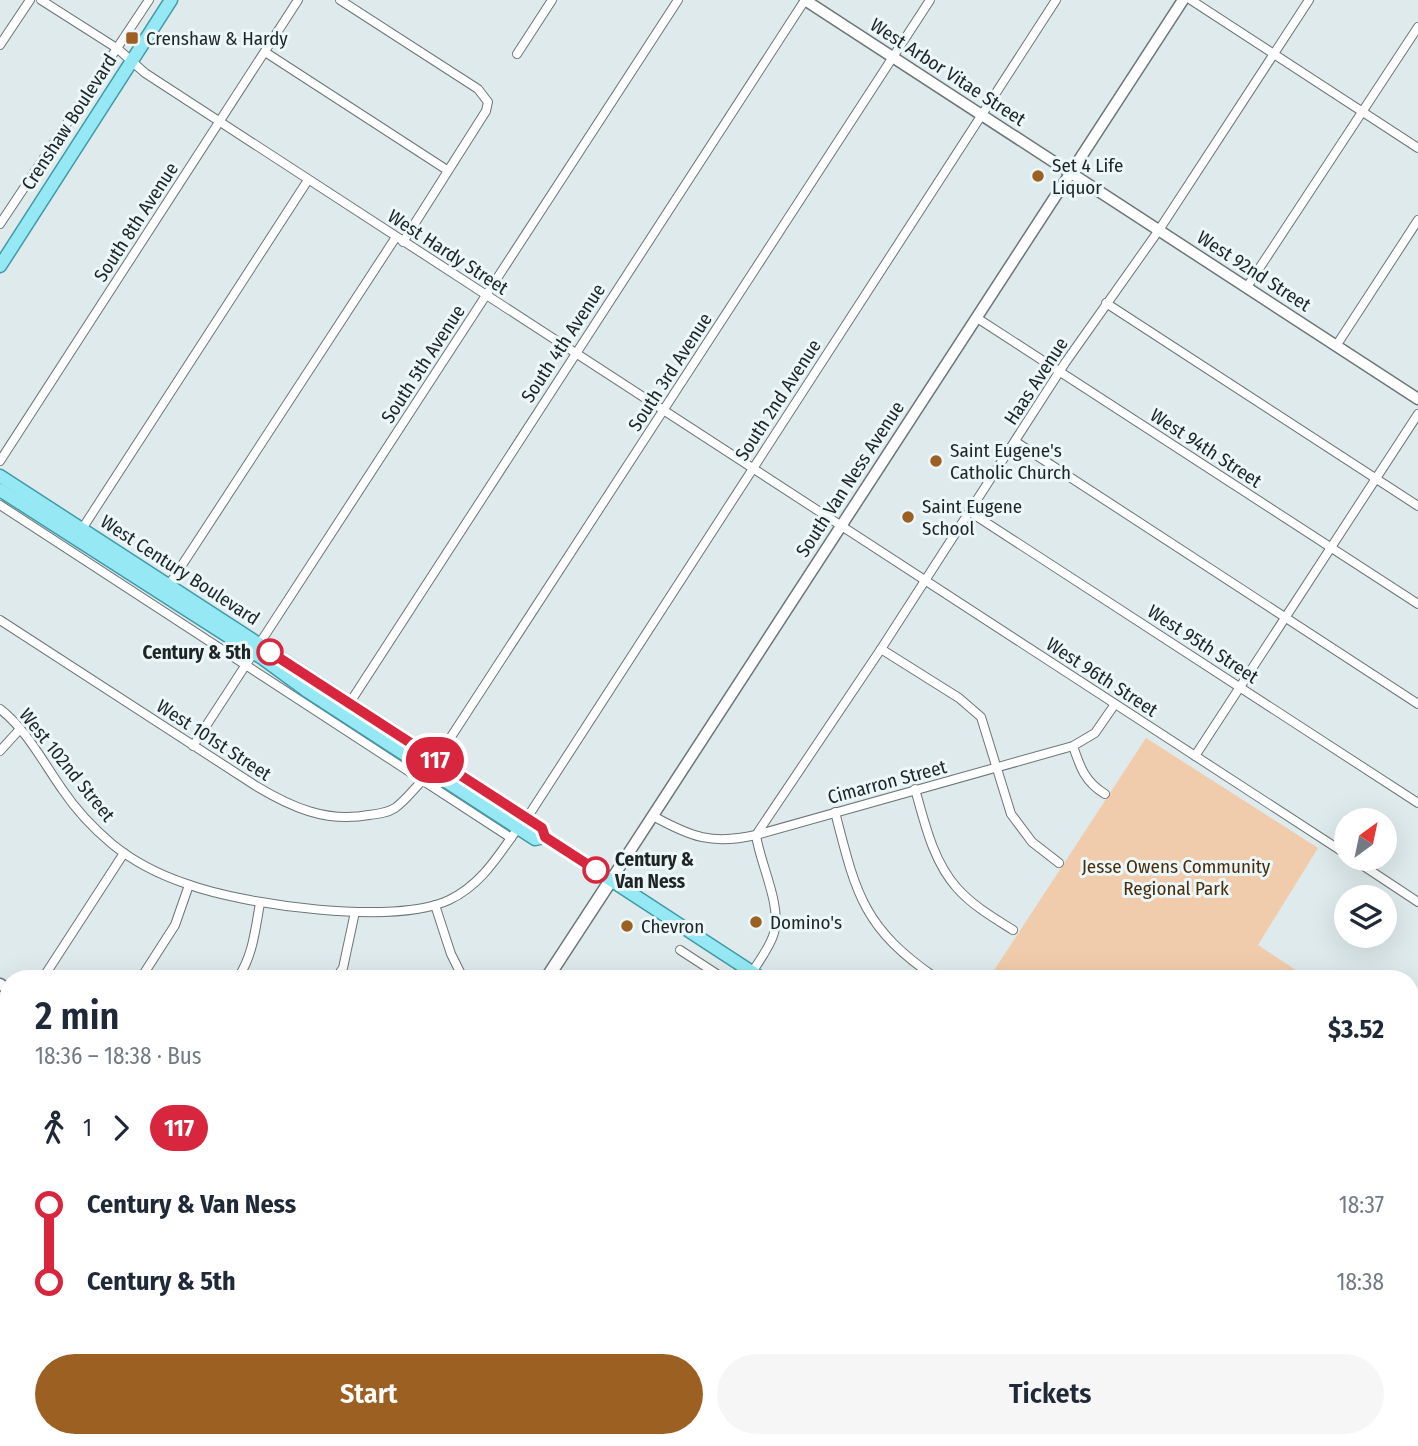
<!DOCTYPE html>
<html lang="en">
<head>
<meta charset="utf-8">
<style>
  :root { --surface:#fff; --page:#f6f6f7; --text:#1f2937; --muted:#747a83; --accent:#9c6122 }
  body { margin:0; font-family:"Fira Sans Condensed",sans-serif; background:var(--page); color:var(--text); height:100vh; display:flex; flex-direction:column; font-size:26px; white-space:nowrap }
  * { box-sizing:border-box; margin:0 }
  p { font-size:23px; color:var(--muted) }
  .icon { flex:none; width:38px; height:38px; fill:none; stroke:currentColor; stroke-width:2; stroke-linecap:round; stroke-linejoin:round }
  .map { position:relative; flex:1; overflow:hidden }
  .drawer { position:absolute; left:0px; top:970px; width:1419px; height:478px; display:flex; flex-direction:column; background:var(--surface); border-radius:28px 28px 0 0; box-shadow:0 7px 28px #0002 }
  .drawer>* { flex:none }
  .badge { padding:0 14px; border-radius:23px; font-size:24px; line-height:46px }
  .needle { width:46px; rotate:33deg }
  .buttons { position:absolute; left:1334px; top:808px; display:grid; gap:14px }
  .buttons a { display:grid; place-items:center; width:63px; height:63px; border-radius:50%; background:var(--surface); box-shadow:0 7px 28px #0002; font-size:35px }
  .map>.badge { position:absolute; translate:-50% -50%; box-shadow:0 0 0 4px #fff }
  .legs { display:flex; align-items:center; gap:10px; height:77px; padding:0 35px; font-size:23px }
  .legs p { margin-inline-start:auto }
  .overview { display:flex; align-items:center; justify-content:space-between; height:119px; padding:0 35px }
  h1 { font-size:38px; font-weight:600; line-height:52px }
  .button { display:flex; gap:14px; margin-top:auto; padding:14px 35px }
  .button a { flex:1; height:80px; border-radius:42px; background:var(--accent); color:#fff; font-size:28px; font-weight:600; line-height:80px; text-align:center }
  .button a+a { background:var(--page); color:var(--text) }
  ul { padding:0 35px; list-style:none }
  li { display:flex; align-items:center; gap:24px; height:77px; font-size:26px }
  li i { display:grid; place-items:center; width:10px; height:100%; margin:0 9px; background:currentColor }
  li i::after { content:''; width:18px; height:18px; margin:-9px; border:5px solid; border-radius:50%; background:var(--surface) }
  li p { margin-inline-start:auto }
  li:first-child i { background:linear-gradient(#0000 50%,currentColor 0) }
  li:last-child i { background:linear-gradient(currentColor 50%,#0000 0) }
  .map>svg:first-child { display:block }
  .green { fill:#f1ccac }
  .lines { fill:none; stroke-linecap:round; stroke-linejoin:round }
  .minor-casing { stroke:#6c7678; stroke-width:10 }
  .tertiary-casing { stroke:#6c7678; stroke-width:13 }
  .secondary-casing { stroke:#6c7678; stroke-width:15 }
  .primary-casing { stroke:#3f9aa7; stroke-width:15 }
  .minor { stroke:#fff; stroke-width:8 }
  .tertiary { stroke:#fff; stroke-width:10 }
  .secondary { stroke:#fff; stroke-width:12 }
  .primary { stroke:#96e9f4; stroke-width:12 }
  .line-1-casing { stroke:#fff; stroke-width:16 }
  .line-1 { stroke:#d7263d; stroke-width:10 }
  .poi-dot { fill:#9c6122; stroke:#ebf7f9; stroke-width:2.5 }
  .stop-1-dot { fill:#fff; stroke:#d7263d; stroke-width:3.5 }
  .labels { text-anchor:middle; dominant-baseline:central; stroke-width:6; stroke-linejoin:round; paint-order:stroke }
  .poi-label { font-size:19px; fill:#1f2424; stroke:#ebf7f9; text-anchor:start }
  .street-label { font-size:19px; fill:#1f2424; stroke:#ebf7f9 }
  .stop-label { font-size:19px; font-weight:bold; fill:#1f2424; stroke:#ebf7f9; text-anchor:end }
  .park-label { font-size:19px; fill:#4b2c0b; stroke:#ebf7f9 }
</style>
</head>
<body>
<div class="map">
<svg width="1418" height="1446" viewBox="0 0 1418 1446">
  <rect width="100%" height="100%" fill="#deeaec"/>
  <!-- green -->
  <g class="green">
    <polygon points="1146,738 1318,848 1258,945 1308,978 989,978"/>
    <polygon points="1411,1045 1418,1050 1418,1159 1411,1170"/>
  </g>
  <g class="lines">
    <defs>
      <g id="minor">
        <polyline points="41,0 118,49 145,73 1346,854"/>
        <polyline points="340,0 478,89 488,102 486,111 403,242"/>
        <polyline points="1191,0 1418,148"/>
        <polyline points="0,45 30,0"/>
        <polyline points="265,52 447,170"/>
        <polyline points="517,54 552,0"/>
        <polyline points="0,224 149,0"/>
        <polyline points="1247,287 1418,27"/>
        <polyline points="1106,303 1418,506"/>
        <polyline points="977,318 1418,604"/>
        <polyline points="1336,346 1418,220"/>
        <polyline points="1016,442 1418,704"/>
        <polyline points="0,461 298,0"/>
        <polyline points="0,505 511,838"/>
        <polyline points="970,512 1418,803"/>
        <polyline points="82,529 308,180"/>
        <polyline points="169,585 396,237"/>
        <path d="M0 620 256 786C291 807 326 823 369 815 378 814 387 813 395 808 405 801 413 790 422 781"/>
        <polyline points="881,649 959,698 981,717 1011,814 1032,842 1059,863"/>
        <polyline points="349,704 805,0"/>
        <path d="M0 709C26 729 43 762 62 789 76 810 93 828 112 844 134 862 160 875 187 884 244 905 394 926 449 900 481 885 498 856 518 828"/>
        <polyline points="193,746 678,0"/>
        <path d="M1073 746C1080 767 1085 782 1105 794"/>
        <polyline points="0,751 20,729"/>
        <polyline points="1195,756 1418,414"/>
        <polyline points="436,760 930,0"/>
        <path d="M915 789C925 824 933 861 957 888 973 906 994 918 1013 930"/>
        <path d="M835 812C856 894 863 928 936 978"/>
        <path d="M653 816C691 837 712 845 756 835L1073 746 1095 733 1115 704"/>
        <polyline points="527,818 1056,0"/>
        <polyline points="1353,859 1418,902"/>
        <polyline points="435,905 451,954 463,978"/>
        <polyline points="680,950 723,978"/>
        <path d="M752 972C760 960 770 947 774 933 782 905 760 864 756 835L881 649 1065 363 1159 230 1309 0"/>
        <polyline points="43,978 124,853"/>
        <polyline points="141,978 175,925 189,885"/>
        <path d="M238 978C253 955 255 931 260 903"/>
        <polyline points="336,978 343,968 355,912"/>
        <polyline points="0,1059 9,1045"/>
        <polyline points="0,1206 9,1192"/>
        <polyline points="0,1349 9,1335"/>
        <polyline points="538,1438 549,1446"/>
        <polyline points="988,1438 1000,1446"/>
        <polyline points="31,1446 36,1438"/>
        <polyline points="125,1446 130,1438"/>
        <polyline points="360,1446 365,1438"/>
        <polyline points="463,1446 468,1438"/>
        <polyline points="639,1446 644,1438"/>
        <polyline points="745,1446 750,1438"/>
        <polyline points="874,1446 879,1438"/>
        <polyline points="1119,1446 1124,1438"/>
        <polyline points="1386,1446 1391,1438"/>
      </g>
      <g id="tertiary">
        <polyline points="805,0 1418,399"/>
        <polyline points="611,880 1183,0"/>
        <polyline points="0,984 9,990"/>
        <polyline points="1410,1212 1418,1217"/>
        <polyline points="700,1438 712,1446"/>
      </g>
      <g id="secondary">
        <polyline points="547,978 611,880"/>
        <polyline points="1410,1400 1418,1404"/>
        <polyline points="242,1446 246,1438"/>
      </g>
      <g id="primary">
        <polyline points="0,266 171,0"/>
        <polyline points="0,476 513,809 542,828 545,837 761,978"/>
        <polyline points="0,490 262,658 307,691 535,839 545,837"/>
        <polyline points="1410,1209 1418,1198"/>
        <polyline points="1254,1446 1259,1438"/>
      </g>
    </defs>
    <!-- minor casing -->
    <use href="#minor" class="minor-casing"/>
    <!-- tertiary casing -->
    <use href="#tertiary" class="tertiary-casing"/>
    <!-- secondary casing -->
    <use href="#secondary" class="secondary-casing"/>
    <!-- primary casing -->
    <use href="#primary" class="primary-casing"/>
    <!-- minor -->
    <use href="#minor" class="minor"/>
    <!-- tertiary -->
    <use href="#tertiary" class="tertiary"/>
    <!-- secondary -->
    <use href="#secondary" class="secondary"/>
    <!-- primary -->
    <use href="#primary" class="primary"/>
  </g>
  <g class="lines">
    <defs>
      <polyline id="line-1" points="270,652 542,828 545,837 596,870"/>
    </defs>
    <!-- line-1 casing -->
    <use href="#line-1" class="line-1-casing"/>
    <!-- line-1 -->
    <use href="#line-1" class="line-1"/>
  </g>
  <!-- markers -->
  <g class="poi-dot">
    <rect x="125" y="31" width="14" height="14" rx="3.5"/>
    <circle cx="1038" cy="176" r="7"/>
    <circle cx="936" cy="461" r="7"/>
    <circle cx="908" cy="517" r="7"/>
    <circle cx="756" cy="922" r="7"/>
    <circle cx="627" cy="926" r="7"/>
  </g>
  <g class="stop-1-dot">
    <circle cx="270" cy="652" r="12"/>
    <circle cx="596" cy="870" r="12"/>
  </g>
  <g class="labels">
    <!-- poi labels -->
    <g class="poi-label">
      <text x="146" y="38">Crenshaw &amp; Hardy</text>
      <text x="1052" y="165">Set 4 Life<tspan x="1052" dy="22">Liquor</tspan></text>
      <text x="950" y="450">Saint Eugene's<tspan x="950" dy="22">Catholic Church</tspan></text>
      <text x="922" y="506">Saint Eugene<tspan x="922" dy="22">School</tspan></text>
      <text x="770" y="922">Domino's</text>
      <text x="641" y="926">Chevron</text>
    </g>
    <!-- street labels -->
    <g class="street-label">
      <text transform="translate(948 72) rotate(33)">West Arbor Vitae Street</text>
      <text transform="translate(69 122) rotate(-57)">Crenshaw Boulevard</text>
      <text transform="translate(136 222) rotate(-57)">South 8th Avenue</text>
      <text transform="translate(448 252) rotate(33)">West Hardy Street</text>
      <text transform="translate(1254 271) rotate(33)">West 92nd Street</text>
      <text transform="translate(563 343) rotate(-57)">South 4th Avenue</text>
      <text transform="translate(423 364) rotate(-57)">South 5th Avenue</text>
      <text transform="translate(670 372) rotate(-57)">South 3rd Avenue</text>
      <text transform="translate(1036 381) rotate(-57)">Haas Avenue</text>
      <text transform="translate(778 400) rotate(-57)">South 2nd Avenue</text>
      <text transform="translate(1206 448) rotate(33)">West 94th Street</text>
      <text transform="translate(850 479) rotate(-57)">South Van Ness Avenue</text>
      <text transform="translate(180 570) rotate(33)">West Century Boulevard</text>
      <text transform="translate(1203 644) rotate(33)">West 95th Street</text>
      <text transform="translate(1102 677) rotate(33)">West 96th Street</text>
      <text transform="translate(214 740) rotate(33)">West 101st Street</text>
      <text transform="translate(67 765) rotate(51)">West 102nd Street</text>
      <text transform="translate(887 782) rotate(-15)">Cimarron Street</text>
    </g>
    <!-- stop labels -->
    <g class="stop-label">
      <text x="251" y="652">Century &amp; 5th</text>
      <text x="615" y="859" text-anchor="start">Century &amp;<tspan x="615" dy="22">Van Ness</tspan></text>
    </g>
    <!-- park labels -->
    <g class="park-label">
      <text x="1176" y="866">Jesse Owens Community<tspan x="1176" dy="22">Regional Park</tspan></text>
    </g>
  </g>
</svg>
<div class="buttons">
<a><svg class="needle" viewBox="-14 -14 28 28"><path d="M0-13l5 13h-10z" fill="#e53935"/><path d="M0 13l5-13h-10z" fill="#747a83"/></svg></a>
<a><svg class="icon" aria-label="layers" viewBox="0 0 24 24"><path d="M12 4l9 5-9 5-9-5zM3 14l9 5 9-5"/></svg></a>
</div>
<b class="badge" style="left:435px;top:760px;background:#d7263d;color:#fff">117</b>
<section class="drawer">
<div class="overview"><div><h1>2 min</h1><p>18:36 – 18:38 · Bus</p></div><b>$3.52</b></div>
<div class="legs"><svg class="icon" aria-label="walk" viewBox="0 0 24 24"><circle cx="13" cy="4" r="2"/><path d="M13 8l-2 6 4 7M11 14l-3 7M7 12l3-4h3l4 4"/></svg>1<svg class="icon" aria-label="forward" viewBox="0 0 24 24"><path d="M9 5l7 7-7 7"/></svg><b class="badge" style="background:#d7263d;color:#fff">117</b></div>
<ul>
<li><i style="color:#d7263d"></i><b>Century &amp; Van Ness</b><p>18:37</p></li>
<li><i style="color:#d7263d"></i><b>Century &amp; 5th</b><p>18:38</p></li>
</ul>
<div class="button"><a>Start</a><a>Tickets</a></div>
</section>
</div>
</body>
</html>
